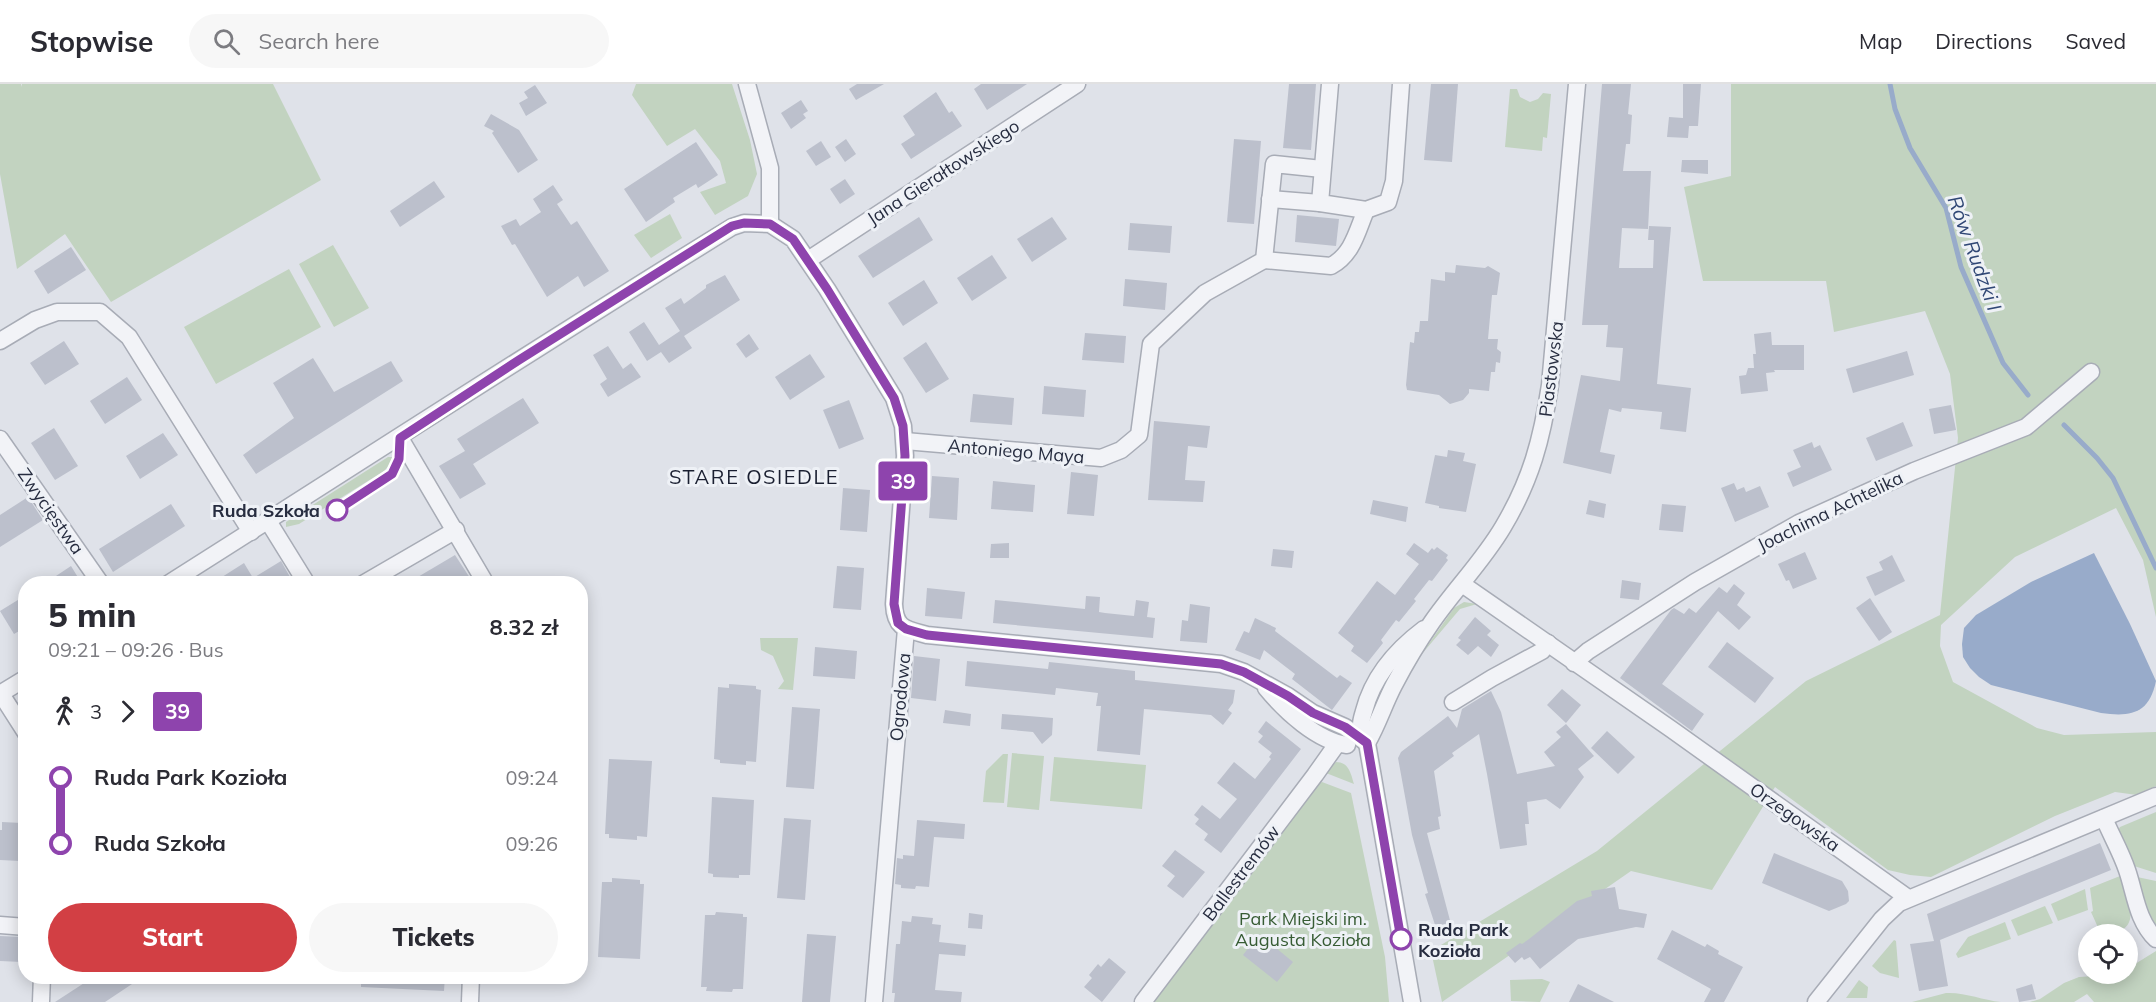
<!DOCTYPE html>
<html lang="en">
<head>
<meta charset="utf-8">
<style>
  :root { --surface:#fff; --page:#f7f7f7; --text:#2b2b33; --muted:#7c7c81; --line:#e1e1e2; --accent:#d23f44 }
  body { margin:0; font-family:Mulish,sans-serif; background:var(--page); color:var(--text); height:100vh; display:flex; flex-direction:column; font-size:22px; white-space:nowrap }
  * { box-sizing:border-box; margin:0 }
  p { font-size:20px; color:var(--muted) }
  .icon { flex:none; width:33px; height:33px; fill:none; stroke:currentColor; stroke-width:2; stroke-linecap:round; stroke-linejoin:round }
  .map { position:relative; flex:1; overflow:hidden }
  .sheet { position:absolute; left:18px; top:492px; width:570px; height:408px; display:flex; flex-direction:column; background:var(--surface); border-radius:24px; box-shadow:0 3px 15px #0003 }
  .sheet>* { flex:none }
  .badge { padding:0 12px; border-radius:4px; font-size:21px; line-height:39px }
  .controls { position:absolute; left:2078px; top:840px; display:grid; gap:12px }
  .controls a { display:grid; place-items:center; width:60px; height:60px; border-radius:50%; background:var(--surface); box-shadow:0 3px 15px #0003; font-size:30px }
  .map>.badge { position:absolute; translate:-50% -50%; box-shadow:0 0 0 3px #fff }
  .legs { display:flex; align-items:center; gap:9px; height:66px; padding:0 30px; font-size:20px }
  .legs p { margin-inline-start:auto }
  .summary { display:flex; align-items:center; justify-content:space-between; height:102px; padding:0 30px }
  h1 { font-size:33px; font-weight:800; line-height:45px }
  .button { display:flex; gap:12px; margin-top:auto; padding:12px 30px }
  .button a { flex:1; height:69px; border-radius:36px; background:var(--accent); color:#fff; font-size:24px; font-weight:800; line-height:69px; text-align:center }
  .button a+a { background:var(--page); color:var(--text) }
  ul { padding:0 30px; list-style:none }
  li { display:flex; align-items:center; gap:21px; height:66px; font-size:22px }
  li i { display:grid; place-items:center; width:9px; height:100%; margin:0 8px; background:currentColor }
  li i::after { content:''; width:15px; height:15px; margin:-8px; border:4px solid; border-radius:50%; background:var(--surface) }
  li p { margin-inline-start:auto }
  li:first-child i { background:linear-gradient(#0000 50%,currentColor 0) }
  li:last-child i { background:linear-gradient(currentColor 50%,#0000 0) }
  header { display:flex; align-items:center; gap:36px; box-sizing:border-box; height:84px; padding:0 30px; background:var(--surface); border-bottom:2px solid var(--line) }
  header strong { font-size:28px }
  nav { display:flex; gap:33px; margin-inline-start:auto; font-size:21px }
  .search { width:420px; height:54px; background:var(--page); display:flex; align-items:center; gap:15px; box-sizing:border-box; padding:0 21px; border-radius:33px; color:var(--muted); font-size:22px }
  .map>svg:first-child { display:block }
  .green { fill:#c2d3c0 }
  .water { fill:#98abca }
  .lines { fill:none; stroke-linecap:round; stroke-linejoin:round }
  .stream { stroke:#98abca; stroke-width:5 }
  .building { fill:#bcc0cc }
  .minor-casing { stroke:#a8acb6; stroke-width:19 }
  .minor { stroke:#f2f3f7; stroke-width:16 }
  .line-1-casing { stroke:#fff; stroke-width:14 }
  .line-1 { stroke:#8e44ad; stroke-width:9 }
  .stop-1-dot { fill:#fff; stroke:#8e44ad; stroke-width:3 }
  .labels { text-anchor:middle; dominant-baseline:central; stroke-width:6; stroke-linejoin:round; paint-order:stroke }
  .street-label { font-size:18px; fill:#272d40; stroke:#eef1f6 }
  .stop-label { font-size:18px; font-weight:bold; fill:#272d40; stroke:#eef1f6; text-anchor:end }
  .park-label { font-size:18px; fill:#375c34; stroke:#eef1f6 }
  .water-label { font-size:20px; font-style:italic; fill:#304775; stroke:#eef1f6 }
  .neighbourhood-label { font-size:20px; letter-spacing:1.5px; fill:#1a1f31; stroke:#eef1f6 }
</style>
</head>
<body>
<header>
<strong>Stopwise</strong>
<div class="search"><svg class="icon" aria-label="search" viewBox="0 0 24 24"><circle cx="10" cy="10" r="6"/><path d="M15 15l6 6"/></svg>Search here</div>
<nav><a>Map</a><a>Directions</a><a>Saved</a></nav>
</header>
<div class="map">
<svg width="2156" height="918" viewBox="0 0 2156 918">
  <rect width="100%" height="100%" fill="#dfe2e9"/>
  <!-- green -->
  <g class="green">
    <polygon points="0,0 21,0 21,3 22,0 273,0 321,96 111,218 65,150 17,185 0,90"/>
    <polygon points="636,0 732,0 750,56 757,90 748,112 715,131 700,108 726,99 720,77 695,45 667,62 632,11"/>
    <polygon points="1731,0 2156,0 2156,533 2143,476 2116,424 2015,473 1941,541 1940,562 1953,598 2037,644 2064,651 2156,648 2156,702 2137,711 2115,708 2055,732 1931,793 1910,791 1888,786 1775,703 1712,806 1631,787 1442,918 1431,867 1597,767 1806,597 1940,531 1958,354 1950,290 1925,227 1834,248 1826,197 1703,197 1684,103 1731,92"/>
    <polygon points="1510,5 1517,5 1520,13 1530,18 1538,15 1543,9 1551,10 1547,54 1543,53 1542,67 1505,63"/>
    <polygon points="670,130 682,154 651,174 634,151"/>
    <polygon points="333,161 369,224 334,243 299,180"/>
    <polygon points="289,185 321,243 216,300 184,243"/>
    <polygon points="388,373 392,373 395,375 384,387 299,440 286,443 286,438"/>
    <polygon points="1464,518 1477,520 1460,525 1421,571 1454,524"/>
    <polygon points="760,554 798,554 793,606 778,605 784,597 773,572 761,566"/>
    <polygon points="1012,669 1044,672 1039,726 1007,723"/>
    <polygon points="1003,670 1008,670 1004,719 983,718 986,687"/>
    <polygon points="1054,673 1146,681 1142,725 1050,717"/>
    <path d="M1336 678C1349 678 1351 690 1354 700L1326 689Z"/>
    <polygon points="1322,698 1351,709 1385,873 1389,918 1152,918 1319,699"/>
    <polygon points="2156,728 2156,789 2134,782 2118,746 2120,743"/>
    <path d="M2120 792C2130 819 2145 850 2101 850L2091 828 2093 827 2090 804Z"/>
    <polygon points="2137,793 2156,797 2156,849 2152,845"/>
    <polygon points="2085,805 2088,826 2058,837 2051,820"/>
    <polygon points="2045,822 2053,839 2018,852 2011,836"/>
    <polygon points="2005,838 2011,855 1958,874 1956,870 1968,853"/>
    <polygon points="1894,856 1896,857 1899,894 1880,889 1872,882"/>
    <polygon points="2156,867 2156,918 2094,918 2087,910 2074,918 2030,918 2040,915 2064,899 2079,893 2127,890 2127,885"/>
    <polygon points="1542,895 1550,898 1540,918 1511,917 1510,896"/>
    <polygon points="1859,896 1868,903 1867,914 1846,914"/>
    <path d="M1946 909C1965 908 1982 916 2001 918H1912Z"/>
  </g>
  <!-- water -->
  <path class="water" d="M2094 469 2130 540 2156 597C2149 630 2131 633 2101 629L1991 601 1979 593 1970 584 1963 573 1962 560 1964 544 1976 531 2031 498Z"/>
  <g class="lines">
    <!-- stream -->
    <g class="stream">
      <polyline points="1890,0 1895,25 1910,64 1946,124 1961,183 2003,279 2028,311"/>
      <polyline points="2064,341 2097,374 2113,394 2156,484"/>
    </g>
  </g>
  <!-- building -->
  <g class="building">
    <polygon points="857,0 884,0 856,16 849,5"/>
    <polygon points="981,0 1027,0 987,26 974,5"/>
    <polygon points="1289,0 1316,0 1311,66 1283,64"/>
    <polygon points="1431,0 1458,0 1452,78 1424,76"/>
    <polygon points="1602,0 1631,0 1628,30 1632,31 1630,60 1626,60 1623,87 1651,87 1648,145 1622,144 1619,184 1653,184 1654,156 1648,156 1649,142 1671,143 1657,300 1691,304 1686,348 1660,345 1662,328 1622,324 1621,328 1609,325 1600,368 1615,371 1611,390 1563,379 1581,291 1620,297 1623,264 1606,263 1608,241 1582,241"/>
    <polygon points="1683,0 1701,0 1698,42 1689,42 1688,54 1667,53 1669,33 1683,34"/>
    <polygon points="535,1 547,19 526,32 519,19 528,14 524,8"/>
    <polygon points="936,8 949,29 952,27 962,42 911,75 901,60 915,51 903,32"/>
    <polygon points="801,16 808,27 803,30 806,34 791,45 781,29"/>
    <polygon points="491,30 519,46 538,76 518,89 492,49 494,47 484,42"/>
    <polygon points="846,55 856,70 845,78 835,63"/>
    <polygon points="1234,55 1261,57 1254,140 1227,138"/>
    <polygon points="821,57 831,73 816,82 806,67"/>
    <polygon points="696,58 718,91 698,104 696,100 673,114 675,118 646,138 624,105"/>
    <polygon points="1682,76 1708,76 1708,90 1681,88"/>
    <polygon points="845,95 855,110 840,120 830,105"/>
    <polygon points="434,97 445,113 400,143 390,127"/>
    <polygon points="553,101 563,116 557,120 571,141 577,137 609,187 584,203 578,192 547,213 515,160 512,161 501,142 516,135 520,142 541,128 533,115"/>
    <polygon points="1297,131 1339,135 1336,162 1295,158"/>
    <polygon points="919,133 933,156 873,194 858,172"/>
    <polygon points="1052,133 1067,155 1032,178 1017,155"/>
    <polygon points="1130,139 1172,142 1170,169 1128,166"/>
    <polygon points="71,163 86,186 48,210 34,187"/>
    <polygon points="992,171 1007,194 972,217 957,194"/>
    <polygon points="1456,181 1485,184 1488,182 1500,189 1497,211 1492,211 1488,255 1498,255 1497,265 1501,268 1500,279 1496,278 1495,288 1491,288 1489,307 1469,305 1469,309 1463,316 1450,320 1439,311 1407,306 1406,301 1410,258 1414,259 1415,248 1419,248 1420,237 1428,237 1431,195 1445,197 1445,188 1455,189"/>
    <polygon points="725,191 740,216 684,252 692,264 669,279 661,268 647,277 629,248 644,238 659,261 680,247 665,224 681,214 684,220 706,204 706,201"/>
    <polygon points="1125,195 1167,199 1165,226 1123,222"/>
    <polygon points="924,196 938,219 903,242 888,219"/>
    <polygon points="1771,248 1772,261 1804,261 1804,286 1774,286 1775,288 1766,289 1768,307 1741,310 1739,292 1746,291 1748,284 1754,284 1753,270 1756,270 1754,250"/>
    <polygon points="1085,249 1126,252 1124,279 1082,276"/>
    <polygon points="749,250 759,265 746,274 736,260"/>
    <polygon points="64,257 79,280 45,301 30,279"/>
    <polygon points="926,258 949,295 926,309 903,274"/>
    <polygon points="608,262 623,285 631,279 641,293 608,313 600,300 607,295 593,271"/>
    <polygon points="1907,267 1914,291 1853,309 1846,285"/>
    <polygon points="810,270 825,293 790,316 775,293"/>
    <polygon points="313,274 334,308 391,277 403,297 256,390 243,371 294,334 273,299"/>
    <polygon points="127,293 142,316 105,340 90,317"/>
    <polygon points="1044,302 1086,306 1084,333 1042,330"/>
    <polygon points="973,310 1014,314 1012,341 970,338"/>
    <polygon points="523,314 539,339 473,380 486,400 460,415 439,382 465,367 457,355"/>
    <polygon points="849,316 864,355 839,365 823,326"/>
    <polygon points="1951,321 1956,346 1934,350 1929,325"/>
    <polygon points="1154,337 1210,342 1207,364 1188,362 1185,396 1205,397 1203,418 1148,416"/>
    <polygon points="1903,338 1913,362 1876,377 1866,354"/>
    <polygon points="54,344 78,382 55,396 31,359"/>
    <polygon points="163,349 178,371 140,395 126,372"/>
    <polygon points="1812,358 1814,364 1820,361 1832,386 1793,403 1787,389 1801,383 1793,366"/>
    <polygon points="1448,366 1465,369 1463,377 1476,380 1466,428 1439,424 1439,422 1425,419 1435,371 1447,373"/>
    <polygon points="1071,388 1098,391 1094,432 1067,430"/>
    <polygon points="932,392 959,394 957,436 929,434"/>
    <polygon points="993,397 1035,401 1033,428 991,425"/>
    <polygon points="1734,399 1737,406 1744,403 1746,408 1760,402 1769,423 1735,438 1721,404"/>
    <polygon points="843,404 870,406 867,448 840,446"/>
    <polygon points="28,413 43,436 0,463 0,431"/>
    <polygon points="1373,416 1408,423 1406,438 1370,430"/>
    <polygon points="1589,416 1606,420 1604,434 1586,430"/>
    <polygon points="171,420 185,442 113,488 99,465"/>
    <polygon points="1662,420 1686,422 1683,448 1659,446"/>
    <polygon points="1009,459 1009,474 990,474 991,460"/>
    <polygon points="1414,459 1428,469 1432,464 1434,466 1437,463 1448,471 1446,474 1448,476 1432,497 1429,496 1414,515 1416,517 1399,538 1396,536 1381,556 1383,559 1367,579 1351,567 1354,562 1338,549 1377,497 1395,511 1419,480 1406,470"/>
    <polygon points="1273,465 1294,467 1292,484 1271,482"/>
    <polygon points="1805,468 1817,495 1793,505 1789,496 1786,497 1778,480"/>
    <polygon points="455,471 470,494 461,500 406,500"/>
    <polygon points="1892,471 1905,497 1875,512 1866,493 1883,486 1879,478"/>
    <polygon points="281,477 294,500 211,500 244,479 253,494"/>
    <polygon points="71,482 82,500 44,500"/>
    <polygon points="837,482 864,484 861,526 833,524"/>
    <polygon points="1622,496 1641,499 1639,516 1620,514"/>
    <polygon points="1734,500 1745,509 1737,521 1751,533 1739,546 1718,527 1662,600 1704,630 1692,647 1620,594 1671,526 1674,524 1684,530 1689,524 1696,529 1719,503 1727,509"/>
    <polygon points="927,504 965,508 962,535 925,532"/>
    <polygon points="26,511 26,543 14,550 0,527"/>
    <polygon points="1086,512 1100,513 1099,528 1105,529 1134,532 1136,516 1149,518 1147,533 1155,534 1153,554 993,539 995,516 1085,525"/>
    <polygon points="1870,514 1892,548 1879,557 1856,524"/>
    <polygon points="1190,520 1210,523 1207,559 1180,557 1182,536 1188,537"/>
    <polygon points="1475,533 1491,547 1487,551 1499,561 1491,573 1478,562 1468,571 1456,561 1461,556 1458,554"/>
    <polygon points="1255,534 1276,544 1275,547 1337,594 1340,591 1352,599 1332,626 1292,595 1295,590 1264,566 1260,576 1235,566 1244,547 1249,549"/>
    <polygon points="1727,558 1774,594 1755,619 1708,583"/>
    <polygon points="815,563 857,567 855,595 813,592"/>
    <polygon points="914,572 940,575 936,617 911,614"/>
    <polygon points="967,577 1048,585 1049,578 1135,587 1135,596 1235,606 1233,619 1228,626 1232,629 1223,641 1211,631 1144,625 1140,671 1097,667 1101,622 1096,622 1098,609 1056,604 1055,611 965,602"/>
    <polygon points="729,600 756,602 756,605 761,606 756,678 746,677 746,681 720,679 720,676 714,675 718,603 729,604"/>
    <polygon points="1562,605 1581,621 1566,639 1547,621"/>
    <polygon points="1491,607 1501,628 1517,690 1555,682 1544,668 1561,653 1556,648 1566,640 1594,672 1578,685 1584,693 1560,725 1546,715 1527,718 1529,740 1525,740 1527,761 1500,765 1487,690 1479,650 1452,669 1454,672 1434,687 1441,732 1438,733 1440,745 1427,749 1452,844 1437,847 1425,810 1428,809 1412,751 1398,674 1401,668 1448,632 1457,644 1462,625"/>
    <polygon points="792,623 820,625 814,705 786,703"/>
    <polygon points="945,626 971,630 970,642 943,639"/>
    <polygon points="1002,630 1053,634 1052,651 1042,660 1033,648 1001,645"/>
    <polygon points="1266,637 1301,665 1221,769 1204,756 1208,750 1195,740 1199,735 1194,731 1202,721 1220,735 1237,715 1217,699 1234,678 1255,695 1271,675 1269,673 1272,669 1258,658 1263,652 1258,648"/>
    <polygon points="1607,647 1635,673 1618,690 1591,664"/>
    <polygon points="609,675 652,677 647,753 637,752 637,756 609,754 609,750 605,750"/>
    <polygon points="712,713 754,716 750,791 739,791 739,794 713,793 713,790 708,789"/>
    <polygon points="784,734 811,736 805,816 777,814"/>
    <polygon points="917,736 965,740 964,755 934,753 929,803 916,802 915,805 901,804 901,801 895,800 897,774 903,775 903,771 914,772"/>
    <polygon points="2,738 22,739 20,777 0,776 0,746 2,746"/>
    <polygon points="2100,759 2111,786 1940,856 1948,902 1919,907 1910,860 1934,857 1927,830"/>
    <polygon points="1175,766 1205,788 1183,814 1167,802 1175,792 1162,782"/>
    <polygon points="1774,769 1842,797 1848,807 1849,817 1846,820 1829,827 1762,799"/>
    <polygon points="612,794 640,796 640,800 644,800 640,875 598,873 602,798 612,798"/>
    <polygon points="1615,803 1619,825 1647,830 1644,844 1636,843 1578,855 1540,885 1530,873 1524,876 1522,873 1515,879 1506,869 1520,859 1522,860 1529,855 1577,817 1592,812 1591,807"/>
    <polygon points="716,828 743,830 743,833 747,833 743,905 733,905 732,908 706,907 707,903 701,903 705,831 715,831"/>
    <polygon points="969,829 983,831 982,845 968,844"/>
    <polygon points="912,832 933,834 932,840 941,841 939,858 966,861 965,872 939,870 935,906 962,908 961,918 894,918 895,909 892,909 896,860 900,860 902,837 911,838"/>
    <polygon points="1672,846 1705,863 1707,860 1719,867 1718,870 1743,883 1724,918 1704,918 1711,905 1657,875"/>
    <polygon points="807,850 836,852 830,918 802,918"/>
    <polygon points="1259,850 1293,878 1277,898 1243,871"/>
    <polygon points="0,852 23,853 22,878 0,877"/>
    <polygon points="1109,874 1126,888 1102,918 1084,903 1092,894 1089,891 1098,880 1101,883"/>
    <polygon points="95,892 144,892 105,918 55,918"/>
    <polygon points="361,892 445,892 444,907 361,903"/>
    <polygon points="1578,900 1614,918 1569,918"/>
    <polygon points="2032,900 2036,915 2019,918 2016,905"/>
  </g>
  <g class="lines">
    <defs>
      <g id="minor">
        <polyline points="747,0 770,84 770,140"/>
        <polyline points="1330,0 1320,119 1366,126 1388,118 1394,97 1401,0"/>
        <polyline points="1270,115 1320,119"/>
        <polyline points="808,176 1077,0"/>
        <path d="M1264 176 1331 182C1353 170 1357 147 1366 126"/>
        <polyline points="0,257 35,236 57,228 100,228 129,253 251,448"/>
        <polyline points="400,354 486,500"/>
        <polyline points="0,355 101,500"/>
        <polyline points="905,357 1101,374 1121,366 1139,351 1151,260 1205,209 1264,176 1274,80 1322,85"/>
        <polyline points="268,437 307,500"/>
        <path d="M168 500C356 381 543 259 732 143L744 139 770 140 793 155 827 205 894 314 903 342 905 372 894 520C895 545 906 545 927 551L1221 580 1244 588 1288 612 1313 629 1345 643 1367 659"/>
        <polyline points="363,500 456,446"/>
        <polyline points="1462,500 1671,645 1908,814"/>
        <polyline points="1574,579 1588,567 1695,498 1799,439 1914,387 2026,343 2091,288"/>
        <path d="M1266 604C1285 627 1317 657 1347 661"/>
        <polyline points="0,610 26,594"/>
        <polyline points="1,610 26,649"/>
        <polyline points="1453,618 1492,594 1542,567 1548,559"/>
        <path d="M1367 659C1378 640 1384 620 1394 601 1405 580 1418 558 1432 538 1454 506 1483 477 1503 443 1531 396 1542 355 1550 301L1577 0"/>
        <path d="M2104 734C2111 751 2121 768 2127 786 2135 809 2137 837 2156 855"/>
        <polyline points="0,841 26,843"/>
        <polyline points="41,918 42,892"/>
        <polyline points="470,918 471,892"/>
        <polyline points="874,918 906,545"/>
        <polyline points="1143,918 1315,691 1337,660"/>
        <path d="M1412 918 1367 659C1365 653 1362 647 1361 641 1361 636 1363 631 1364 627 1373 592 1396 566 1424 545"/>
        <polyline points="1816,918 1882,835 1899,819 2156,712"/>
      </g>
    </defs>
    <!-- minor casing -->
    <use href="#minor" class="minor-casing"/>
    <!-- minor -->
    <use href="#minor" class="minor"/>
  </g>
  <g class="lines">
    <defs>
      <polyline id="line-1" points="337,426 392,390 399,375 400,354 519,276 732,142 744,139 770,140 793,155 827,205 894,314 903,342 905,372 894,520 898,539 906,545 927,551 1221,580 1244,588 1288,612 1313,629 1345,643 1367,659 1401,855"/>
    </defs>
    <!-- line-1 casing -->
    <use href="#line-1" class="line-1-casing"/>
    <!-- line-1 -->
    <use href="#line-1" class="line-1"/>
  </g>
  <!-- markers -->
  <g class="stop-1-dot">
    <circle cx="337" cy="426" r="10"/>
    <circle cx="1401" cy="855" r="10"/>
  </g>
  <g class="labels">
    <!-- street labels -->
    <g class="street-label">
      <text transform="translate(943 88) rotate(-33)">Jana Gierałtowskiego</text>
      <text transform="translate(1551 285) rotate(-83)">Piastowska</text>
      <text transform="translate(1016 367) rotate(5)">Antoniego Maya</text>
      <text transform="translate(51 427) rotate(55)">Zwycięstwa</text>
      <text transform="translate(1830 427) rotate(-26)">Joachima Achtelika</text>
      <text transform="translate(900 613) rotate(-85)">Ogrodowa</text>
      <text transform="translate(1795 733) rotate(35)">Orzegowska</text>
      <text transform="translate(1241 789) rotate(-53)">Ballestremów</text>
    </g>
    <!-- stop labels -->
    <g class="stop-label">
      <text x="320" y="426">Ruda Szkoła</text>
      <text x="1418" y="845" text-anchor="start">Ruda Park<tspan x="1418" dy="21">Kozioła</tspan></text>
    </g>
    <!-- park labels -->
    <g class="park-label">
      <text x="1303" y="834">Park Miejski im.<tspan x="1303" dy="21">Augusta Kozioła</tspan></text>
    </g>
    <!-- water labels -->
    <g class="water-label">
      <text transform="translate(1975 169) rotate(70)">Rów Rudzki I</text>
    </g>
    <!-- neighbourhood labels -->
    <g class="neighbourhood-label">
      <text x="754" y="392">STARE OSIEDLE</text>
    </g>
  </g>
</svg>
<div class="controls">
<a><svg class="icon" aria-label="locate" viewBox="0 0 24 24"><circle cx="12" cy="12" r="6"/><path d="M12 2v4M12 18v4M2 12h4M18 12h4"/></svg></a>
</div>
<b class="badge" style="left:903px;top:397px;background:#8e44ad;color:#fff">39</b>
<section class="sheet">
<div class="summary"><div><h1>5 min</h1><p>09:21 – 09:26 · Bus</p></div><b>8.32 zł</b></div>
<div class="legs"><svg class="icon" aria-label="walk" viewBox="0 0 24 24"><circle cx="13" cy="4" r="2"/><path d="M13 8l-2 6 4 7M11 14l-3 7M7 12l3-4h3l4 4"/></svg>3<svg class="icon" aria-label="forward" viewBox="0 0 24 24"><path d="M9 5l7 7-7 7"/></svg><b class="badge" style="background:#8e44ad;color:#fff">39</b></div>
<ul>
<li><i style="color:#8e44ad"></i><b>Ruda Park Kozioła</b><p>09:24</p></li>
<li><i style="color:#8e44ad"></i><b>Ruda Szkoła</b><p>09:26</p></li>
</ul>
<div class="button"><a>Start</a><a>Tickets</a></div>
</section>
</div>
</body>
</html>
